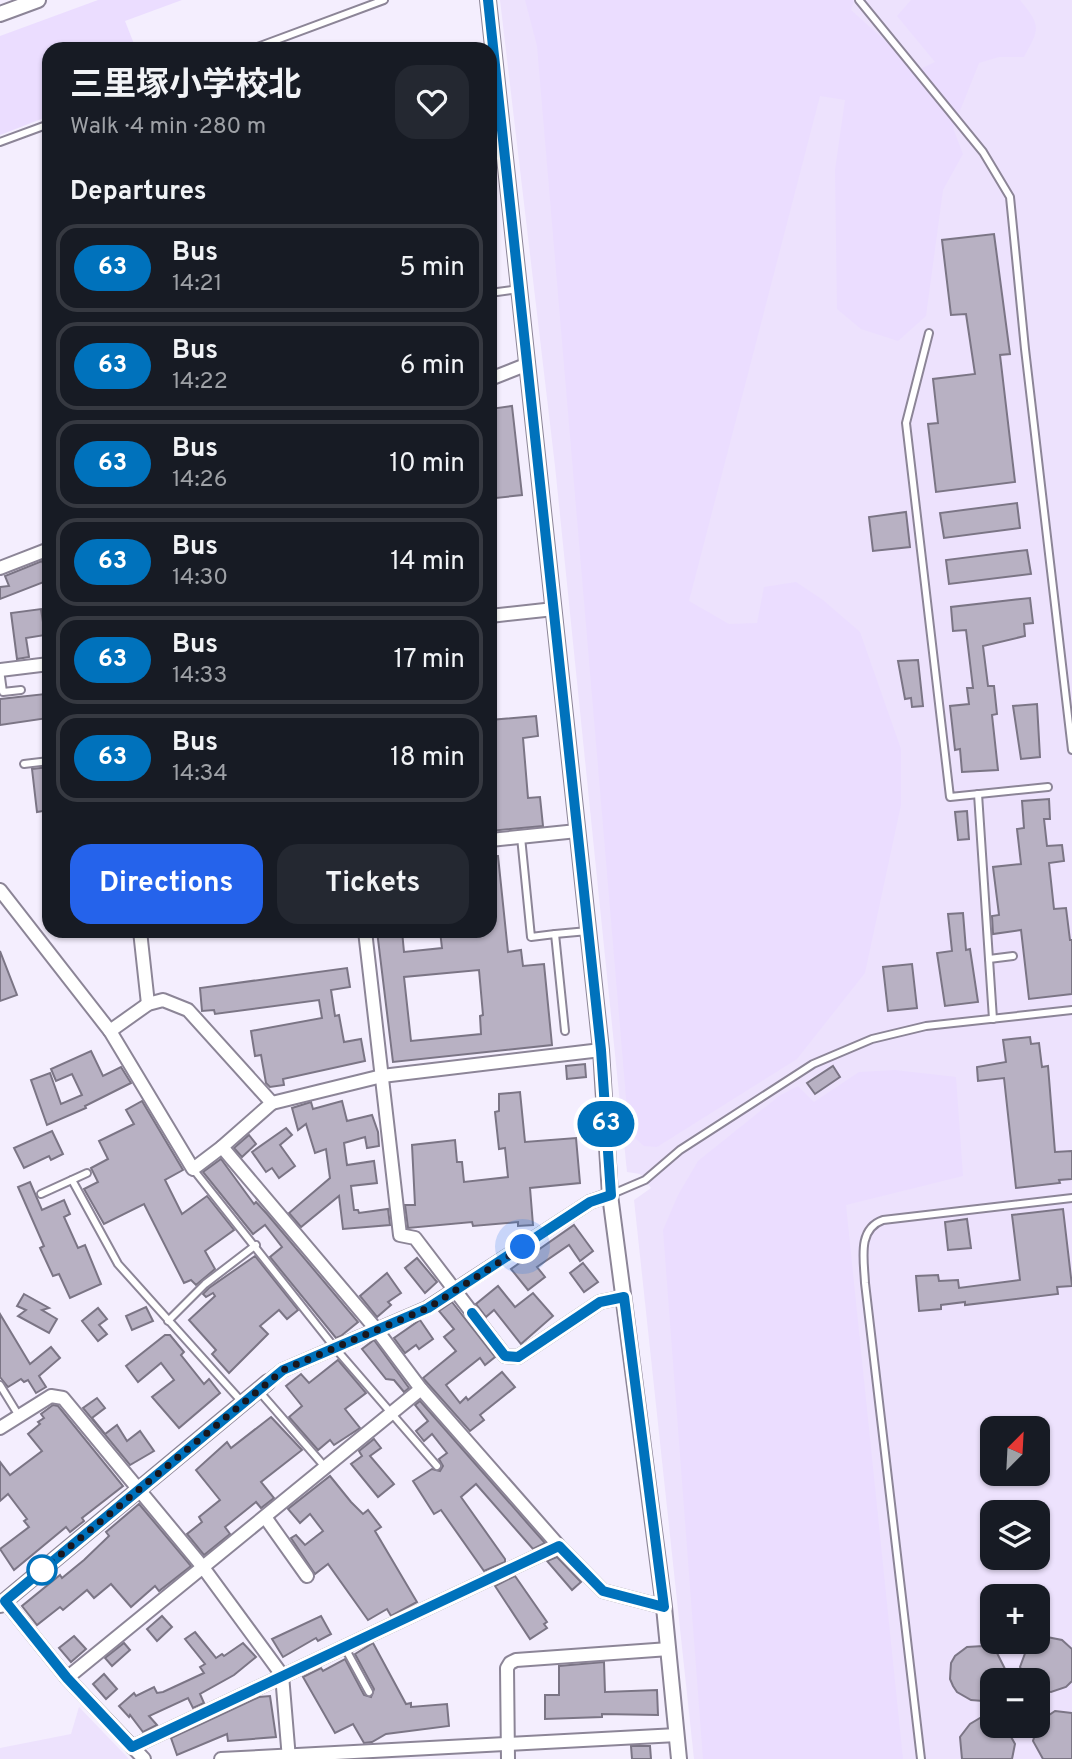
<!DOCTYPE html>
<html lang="en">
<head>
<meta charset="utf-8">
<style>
  :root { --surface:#171b24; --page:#242831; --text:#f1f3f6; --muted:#9ea1a6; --line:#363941; --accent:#2563eb }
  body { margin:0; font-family:Overpass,"Noto Sans JP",sans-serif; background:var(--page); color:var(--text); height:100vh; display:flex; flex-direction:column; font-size:26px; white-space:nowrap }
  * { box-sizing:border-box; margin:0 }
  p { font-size:23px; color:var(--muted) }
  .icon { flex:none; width:38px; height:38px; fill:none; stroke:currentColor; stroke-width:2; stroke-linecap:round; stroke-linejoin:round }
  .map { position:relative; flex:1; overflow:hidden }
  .panel { position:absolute; left:42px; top:42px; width:455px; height:896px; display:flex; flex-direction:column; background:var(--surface); border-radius:21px; box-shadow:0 2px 5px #0004 }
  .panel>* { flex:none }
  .badge { padding:0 14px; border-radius:23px; font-size:24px; line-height:46px }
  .needle { width:46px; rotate:24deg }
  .buttons { position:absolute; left:980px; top:1416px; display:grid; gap:14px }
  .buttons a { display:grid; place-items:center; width:70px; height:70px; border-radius:14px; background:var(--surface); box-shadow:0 2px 5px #0004; font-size:35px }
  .you { position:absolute; width:35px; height:35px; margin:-18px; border:5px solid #fff; border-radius:50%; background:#1a73e8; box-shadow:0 0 0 10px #1a73e833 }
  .map>.badge { position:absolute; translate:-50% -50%; box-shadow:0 0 0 4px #fff }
  h2 { padding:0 28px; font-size:26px; line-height:63px }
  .round { display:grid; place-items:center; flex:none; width:74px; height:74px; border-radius:21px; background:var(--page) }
  .headline { display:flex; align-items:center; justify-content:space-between; height:119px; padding:0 28px }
  h1 { font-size:33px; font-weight:700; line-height:52px }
  .action { display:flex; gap:14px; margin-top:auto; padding:14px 28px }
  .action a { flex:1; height:80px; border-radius:21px; background:var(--accent); color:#fff; font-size:28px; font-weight:700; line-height:80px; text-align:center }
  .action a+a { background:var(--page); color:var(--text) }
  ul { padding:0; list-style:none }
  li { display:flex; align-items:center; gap:21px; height:88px; margin:0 14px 10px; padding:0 14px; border:4px solid var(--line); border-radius:21px }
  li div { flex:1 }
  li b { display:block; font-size:26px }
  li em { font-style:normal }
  li .badge { min-width:77px; font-weight:700; text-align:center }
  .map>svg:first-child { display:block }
  .built { fill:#ede2fd; fill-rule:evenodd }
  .green { fill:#ebddff }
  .building { fill:#b8b1c3; stroke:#7b7585; stroke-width:2; fill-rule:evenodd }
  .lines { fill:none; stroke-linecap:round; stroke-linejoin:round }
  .service-casing { stroke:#8c8597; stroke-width:10 }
  .minor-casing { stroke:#8c8597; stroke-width:16 }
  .tertiary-casing { stroke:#8c8597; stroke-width:18 }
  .service { stroke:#fff; stroke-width:6 }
  .minor { stroke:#fff; stroke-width:12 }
  .tertiary { stroke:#fff; stroke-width:14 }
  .line-casing { stroke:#fff; stroke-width:16 }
  .line { stroke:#0072bc; stroke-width:10 }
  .walk { stroke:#19171d; stroke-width:7; stroke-dasharray:0 12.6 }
  .stop-dot { fill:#fff; stroke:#0072bc; stroke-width:3.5 }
</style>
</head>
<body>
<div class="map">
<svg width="1072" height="1759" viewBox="0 0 1072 1759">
  <rect width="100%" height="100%" fill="#f4eefe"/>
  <!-- built -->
  <g class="built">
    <path d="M500 0H1072V1759H694L634 1200 651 1188 640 1174 627 1172 555 466ZM992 1428H1038V1474H992ZM992 1512H1038V1558H992ZM992 1596H1038V1642H992ZM992 1680H1038V1726H992Z"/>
    <polygon points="79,1707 129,1759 0,1759 0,1748 71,1734"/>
  </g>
  <!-- green -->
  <g class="green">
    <polygon points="98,0 182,0 125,21 136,49 49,49 49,116 0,135 0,36"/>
    <path d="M525 0H854L851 10 918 70 935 62 897 16 911 0H1020C1041 26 1040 28 1024 57H999L979 63 953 128 963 154 943 190 926 316 898 341 861 329 837 309 835 170 845 100 820 96 689 601 729 624 757 623 764 587 796 582 823 600 860 632 901 749V805L865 973 797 1059 657 1147 644 1146 629 1133 537 46Z"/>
    <polygon points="895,1070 956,1077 963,1176 846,1205 903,1759 703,1759 663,1230 678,1195 698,1161 779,1096 798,1086 814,1102 859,1072"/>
  </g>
  <!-- building -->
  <g class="building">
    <polygon points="994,234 1010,354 1000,355 1015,482 936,492 928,424 938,423 933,379 975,374 966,314 951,315 942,240"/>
    <polygon points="512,406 522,495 496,498 494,479 490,480 490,409"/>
    <polygon points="1017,503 1020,528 944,538 940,513"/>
    <polygon points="906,512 910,547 873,551 869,517"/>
    <polygon points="1027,550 1031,574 949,584 946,560"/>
    <polygon points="42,561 49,580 0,599 0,587 9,586 5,576"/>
    <polygon points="1030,598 1033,623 1024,624 1025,636 983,646 988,686 994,686 997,714 992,715 998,770 962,772 960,749 955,750 950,706 969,704 967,688 973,688 966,630 953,631 951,607"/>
    <polygon points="41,609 45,635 26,638 29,657 17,659 11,613"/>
    <polygon points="918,660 923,706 912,707 911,698 905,699 898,661"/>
    <polygon points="45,694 48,718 0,725 0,699"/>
    <polygon points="1037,704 1040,757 1021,759 1013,706"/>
    <polygon points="536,716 538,736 523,738 528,798 540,797 543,826 490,831 490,720"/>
    <polygon points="49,767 49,810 37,812 32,769"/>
    <polygon points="1049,799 1050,819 1044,819 1047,846 1062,845 1064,861 1049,863 1054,909 1066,908 1070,940 1072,940 1072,994 1029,999 1021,930 993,934 992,916 999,915 993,867 1021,864 1017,829 1024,828 1022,801"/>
    <polygon points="967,811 969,839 958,840 955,812"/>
    <path d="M490 856H498L508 952 521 950 523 966 544 964 552 1045 393 1062 377 931H402L404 952 442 948 440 931H490ZM479 970 483 1015 480 1016 481 1034 411 1041 404 977Z"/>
    <polygon points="963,913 966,950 970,949 978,1002 945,1006 937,953 952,951 948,914"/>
    <polygon points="0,951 17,995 0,1001"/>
    <polygon points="912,964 917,1008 888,1011 883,967"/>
    <polygon points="347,968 350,987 331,990 335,1016 339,1015 344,1042 361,1039 365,1061 283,1079 284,1085 270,1087 266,1083 261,1055 255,1056 251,1031 322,1018 319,1000 215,1014 214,1010 202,1011 200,988"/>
    <polygon points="1030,1037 1031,1044 1039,1043 1042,1067 1048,1066 1055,1152 1072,1151 1072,1179 1059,1180 1060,1183 1016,1188 1004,1078 978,1081 977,1067 1006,1062 1003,1040"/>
    <polygon points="91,1051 103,1076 121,1067 131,1083 85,1106 86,1108 47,1125 31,1080 50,1073 61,1104 82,1095 72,1074 56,1081 51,1069"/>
    <polygon points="585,1064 586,1077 567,1079 566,1066"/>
    <polygon points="833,1066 840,1077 815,1094 807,1083"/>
    <polygon points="520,1092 525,1142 576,1138 580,1183 530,1188 533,1225 518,1226 518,1222 473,1226 472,1222 408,1228 405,1205 415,1205 412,1145 455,1140 457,1162 462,1162 464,1182 508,1177 505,1148 499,1149 495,1112 499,1111 499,1094"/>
    <polygon points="142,1101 183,1170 165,1180 182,1214 207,1196 234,1230 205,1251 215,1269 196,1285 191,1280 184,1283 144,1204 104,1224 84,1189 98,1182 91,1168 108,1159 99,1141 134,1124 126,1110"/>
    <polygon points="342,1101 347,1121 372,1115 378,1132 379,1146 367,1148 365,1137 344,1143 347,1165 374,1161 377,1183 351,1186 354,1210 358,1210 359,1213 388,1209 390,1225 343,1229 339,1196 301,1227 289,1213 330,1178 326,1149 315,1153 306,1124 298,1130 292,1108 311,1102 313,1109"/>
    <polygon points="286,1128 292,1135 280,1145 295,1166 279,1178 272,1168 266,1172 252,1152"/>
    <polygon points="52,1131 63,1154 51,1160 49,1156 24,1168 14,1148"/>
    <polygon points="249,1135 256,1144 242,1157 234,1148"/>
    <polygon points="221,1159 254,1204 256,1202 267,1214 358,1322 341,1336 336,1338 270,1257 282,1247 265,1225 253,1234 203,1172"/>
    <polygon points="30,1182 42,1210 64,1200 70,1214 64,1217 78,1248 85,1245 101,1284 70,1298 59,1274 53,1276 40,1248 44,1246 18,1187"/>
    <polygon points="1063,1209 1072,1286 1057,1287 1058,1294 965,1305 965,1302 941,1305 941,1309 919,1311 916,1276 938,1275 939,1281 958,1280 959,1288 1020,1280 1012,1215"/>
    <polygon points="967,1219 971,1248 948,1250 945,1222"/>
    <polygon points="574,1225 593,1251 580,1261 569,1245 537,1267 545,1277 528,1290 511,1269"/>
    <polygon points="255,1256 298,1310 287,1319 279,1310 260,1326 268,1334 229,1373 212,1354 216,1350 189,1320 215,1296 213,1293 206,1297 203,1294 209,1288"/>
    <polygon points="417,1258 437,1282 425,1293 405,1268"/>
    <polygon points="583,1263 598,1282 584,1292 570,1273"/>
    <polygon points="387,1273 401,1293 388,1302 391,1305 377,1317 360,1296"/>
    <polygon points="498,1286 515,1307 533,1293 553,1316 521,1344 494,1310 486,1317 476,1304"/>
    <polygon points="24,1294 49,1308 42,1310 57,1319 49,1333 18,1316 26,1310 17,1306"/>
    <polygon points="452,1302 495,1357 485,1365 480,1358 446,1385 460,1403 466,1397 468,1400 502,1372 515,1387 480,1415 484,1420 470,1431 423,1378 456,1351 444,1337 454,1329 439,1311"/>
    <polygon points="146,1307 153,1321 132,1330 126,1316"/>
    <polygon points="98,1308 107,1319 99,1325 107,1334 98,1341 82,1321"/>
    <polygon points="0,1314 30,1364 51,1347 60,1358 39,1376 46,1387 36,1393 28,1380 24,1382 21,1379 8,1387 0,1377"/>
    <polygon points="420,1320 433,1339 419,1349 416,1345 405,1353 394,1338"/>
    <polygon points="165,1335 170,1335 184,1352 181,1355 204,1384 209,1379 220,1393 179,1428 152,1397 174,1380 161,1363 138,1382 126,1366"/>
    <polygon points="374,1340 409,1388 404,1392 394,1380 386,1379 362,1349"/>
    <polygon points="338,1360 366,1393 345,1409 360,1428 334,1445 330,1440 318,1450 289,1417 302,1406 286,1386 301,1374 309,1383"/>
    <polygon points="97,1398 105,1408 92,1418 105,1434 117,1425 127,1441 140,1431 154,1451 130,1465 83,1408"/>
    <polygon points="420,1401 529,1525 545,1543 533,1549 476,1484 461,1497 505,1559 505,1562 484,1571 441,1510 434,1514 413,1481 432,1469 440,1471 443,1466 439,1459 447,1453 432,1434 424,1441 416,1431 428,1421 415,1405"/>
    <polygon points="53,1405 58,1406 123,1486 82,1518 84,1521 70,1532 66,1527 14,1570 0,1549 29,1527 24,1521 27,1519 8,1494 0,1501 0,1462 10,1475 42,1451 28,1434 40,1424 38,1422 44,1418 41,1414"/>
    <polygon points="271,1417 302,1450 261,1482 274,1498 261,1508 256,1502 225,1527 230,1534 204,1555 187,1534 202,1522 199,1517 220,1500 196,1470 227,1442 231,1448"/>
    <polygon points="374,1439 381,1448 370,1456 394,1484 378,1497 351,1464 362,1456 359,1451"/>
    <polygon points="330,1476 351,1502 363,1514 368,1510 381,1527 375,1531 417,1602 391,1616 387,1609 368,1620 328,1564 315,1574 291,1538 296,1535 305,1545 323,1531 310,1514 300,1523 288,1509"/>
    <polygon points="139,1504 191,1566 159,1591 155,1586 131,1607 111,1584 94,1598 87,1590 63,1610 60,1607 37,1625 22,1606 60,1575 62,1578 84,1560 109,1536 106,1532"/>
    <polygon points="557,1557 581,1582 572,1590 547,1561"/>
    <polygon points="515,1576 547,1622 544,1624 547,1628 530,1639 495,1586"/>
    <polygon points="162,1616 172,1627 157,1641 147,1629"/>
    <polygon points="321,1616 331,1634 318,1641 316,1638 283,1657 272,1639"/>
    <polygon points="195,1632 216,1658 222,1654 224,1656 243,1643 256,1657 234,1675 200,1694 204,1703 193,1708 188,1698 149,1716 157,1725 143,1732 130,1715 129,1717 119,1706 134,1693 136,1696 154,1687 157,1693 163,1692 204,1673 200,1667 205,1664 185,1639"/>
    <polygon points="74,1636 86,1649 71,1662 59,1648"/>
    <polygon points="1047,1637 1062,1640 1072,1649 1072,1681 1066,1687 1051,1692 1038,1690 1038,1680 1026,1680 1020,1667 1027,1648 1039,1638"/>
    <polygon points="124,1643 130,1650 112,1666 105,1658"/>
    <polygon points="373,1643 406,1704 411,1703 411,1707 447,1704 449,1726 386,1734 372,1742 364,1743 353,1724 335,1733 303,1677 321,1668 323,1671 345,1659 364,1695 371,1697 374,1689 355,1654"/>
    <polygon points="983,1646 997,1653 1006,1671 1004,1680 992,1680 992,1696 983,1701 971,1700 957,1692 953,1686 950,1679 951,1663 955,1656 967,1647"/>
    <polygon points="604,1662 605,1692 657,1690 658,1715 602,1714 602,1717 545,1719 545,1695 559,1695 559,1666"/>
    <polygon points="104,1674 117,1689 106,1699 93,1684"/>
    <polygon points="270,1696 276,1737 228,1741 227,1734 177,1755 171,1738 259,1697"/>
    <polygon points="1055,1711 1072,1713 1072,1759 1043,1759 1033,1741 1039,1722"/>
    <polygon points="980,1718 992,1719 992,1726 1005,1726 1015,1744 1012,1759 962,1759 960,1737 970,1724"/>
    <polygon points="631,1746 650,1746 651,1759 632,1759"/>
  </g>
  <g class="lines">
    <defs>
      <g id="service">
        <polyline points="859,0 983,152 1010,197 1025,349 1072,750"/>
        <polyline points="252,49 384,0"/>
        <polyline points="0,142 49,124"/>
        <polyline points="490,293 519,289"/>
        <polyline points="929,333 906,423 950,797 1048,787"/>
        <polyline points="0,670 3,692 21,690"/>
        <polyline points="24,764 49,761"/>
        <polyline points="978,794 993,1019"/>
        <polyline points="521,837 531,937 555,934 565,1031"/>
        <polyline points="555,934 588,931"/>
        <polyline points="989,959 1013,956"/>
        <polyline points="193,1169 335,1348 437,1466"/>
        <polyline points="72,1180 118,1264 242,1402"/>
        <polyline points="41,1194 87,1173"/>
        <polyline points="610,1195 645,1180 680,1150 813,1064 872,1039 926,1026 1072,1010"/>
        <polyline points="168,1321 205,1284 256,1245"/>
        <polyline points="0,1385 19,1416"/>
        <polyline points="258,1390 325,1467"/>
        <polyline points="345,1648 369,1692"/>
        <path d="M921 1759 865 1283C864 1260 857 1229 883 1220L1072 1198"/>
      </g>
      <g id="minor">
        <polyline points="490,379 528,364"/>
        <polyline points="0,568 49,549"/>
        <polyline points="490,616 554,609"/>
        <polyline points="0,670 49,664"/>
        <polyline points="490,840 577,831"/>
        <polyline points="0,890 110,1031 193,1169 222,1147 376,1329 421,1389 559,1546 603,1591 664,1607"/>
        <polyline points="140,931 148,1004"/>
        <polyline points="365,931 400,1235 415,1238 505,1356 518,1357 600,1302 624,1297"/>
        <polyline points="110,1031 148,1004 163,1000 188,1010 272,1103 222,1147"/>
        <polyline points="272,1103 382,1076 601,1050"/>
        <polyline points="268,1382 283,1370 427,1308 590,1202 610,1195"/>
        <polyline points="0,1428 51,1396 63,1398 202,1566 282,1675 289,1759"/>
        <polyline points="265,1517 307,1576"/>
        <polyline points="5,1601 67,1678 144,1759"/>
        <polyline points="67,1678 421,1389"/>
        <polyline points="132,1747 559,1546"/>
        <polyline points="221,1759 677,1735"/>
        <polyline points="508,1759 507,1668 510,1663 516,1660 669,1649"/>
      </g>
      <g id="tertiary">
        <polyline points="488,0 601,1050 610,1195 664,1607 679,1759"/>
        <polyline points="0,14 38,0"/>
        <polyline points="0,1605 268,1382"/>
      </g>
    </defs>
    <!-- service casing -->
    <use href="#service" class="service-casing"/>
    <!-- minor casing -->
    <use href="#minor" class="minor-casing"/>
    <!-- tertiary casing -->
    <use href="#tertiary" class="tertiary-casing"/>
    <!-- service -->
    <use href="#service" class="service"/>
    <!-- minor -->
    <use href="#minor" class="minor"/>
    <!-- tertiary -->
    <use href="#tertiary" class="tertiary"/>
  </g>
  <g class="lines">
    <defs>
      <polyline id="line" points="472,1313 505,1356 518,1357 600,1302 624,1297 664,1607 603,1591 559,1546 132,1747 67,1678 5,1601 283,1370 428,1308 590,1202 611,1195 601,1050 488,0"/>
    </defs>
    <!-- line casing -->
    <use href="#line" class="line-casing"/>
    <!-- line -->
    <use href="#line" class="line"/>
    <!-- walk -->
    <polyline class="walk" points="42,1570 283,1370 428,1308 523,1247"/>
  </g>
  <!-- markers -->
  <circle class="stop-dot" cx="42" cy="1570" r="14"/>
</svg>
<div class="buttons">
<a><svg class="needle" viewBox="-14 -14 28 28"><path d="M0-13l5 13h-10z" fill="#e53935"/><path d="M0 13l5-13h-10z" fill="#9ea1a6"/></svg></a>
<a><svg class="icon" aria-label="layers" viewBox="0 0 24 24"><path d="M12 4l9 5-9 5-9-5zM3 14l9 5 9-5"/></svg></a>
<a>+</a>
<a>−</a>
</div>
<div class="you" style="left:523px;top:1247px"></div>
<b class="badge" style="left:606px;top:1124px;background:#0072bc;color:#fff">63</b>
<section class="panel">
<div class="headline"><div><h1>三里塚小学校北</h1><p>Walk · 4 min · 280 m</p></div><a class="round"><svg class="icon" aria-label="heart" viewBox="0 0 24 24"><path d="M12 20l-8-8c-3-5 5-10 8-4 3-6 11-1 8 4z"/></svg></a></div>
<h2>Departures</h2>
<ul>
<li><span class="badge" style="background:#0072bc;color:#fff">63</span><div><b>Bus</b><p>14:21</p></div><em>5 min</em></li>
<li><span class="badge" style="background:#0072bc;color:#fff">63</span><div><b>Bus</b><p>14:22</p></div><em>6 min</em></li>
<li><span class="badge" style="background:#0072bc;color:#fff">63</span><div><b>Bus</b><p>14:26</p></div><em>10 min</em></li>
<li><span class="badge" style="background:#0072bc;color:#fff">63</span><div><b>Bus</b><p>14:30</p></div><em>14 min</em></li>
<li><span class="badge" style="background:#0072bc;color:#fff">63</span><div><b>Bus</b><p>14:33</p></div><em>17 min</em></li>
<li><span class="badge" style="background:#0072bc;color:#fff">63</span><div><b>Bus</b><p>14:34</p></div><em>18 min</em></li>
</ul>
<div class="action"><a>Directions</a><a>Tickets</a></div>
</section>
</div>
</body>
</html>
